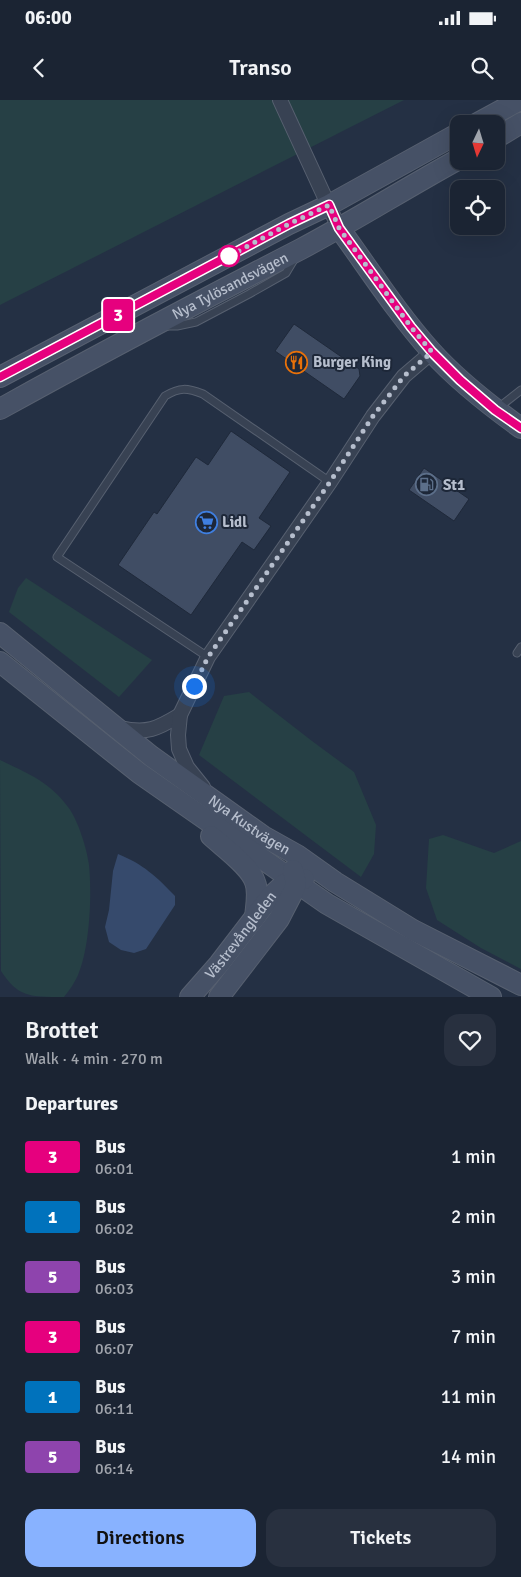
<!DOCTYPE html>
<html lang="en">
<head>
<meta charset="utf-8">
<style>
  :root { --surface:#1b2433; --page:#28303f; --text:#f1f3f6; --muted:#a0a4ac; --line:#39414e; --accent:#88b2ff }
  body { margin:0; font-family:Signika,sans-serif; background:var(--page); color:var(--text); height:100vh; display:flex; flex-direction:column; font-size:19px; white-space:nowrap }
  * { box-sizing:border-box; margin:0 }
  p { font-size:16px; color:var(--muted) }
  .icon { flex:none; width:28px; height:28px; fill:none; stroke:currentColor; stroke-width:2; stroke-linecap:round; stroke-linejoin:round }
  .map { position:relative; height:897px; overflow:hidden }
  .sheet { display:flex; flex-direction:column; background:var(--surface); flex:1 }
  .sheet>* { flex:none }
  .badge { padding:0 10px; border-radius:4px; font-size:18px; line-height:32px }
  .needle { width:32px; rotate:184deg }
  .tools { position:absolute; left:450px; top:15px; display:grid; gap:10px }
  .tools a { display:grid; place-items:center; width:55px; height:55px; border-radius:10px; background:var(--surface); box-shadow:0 5px 20px #0002,0 0 0 1px var(--line); font-size:25px }
  .you { position:absolute; width:25px; height:25px; margin:-12px; border:4px solid #fff; border-radius:50%; background:#1a73e8; box-shadow:0 0 0 8px #1a73e833 }
  .map>.badge { position:absolute; translate:-50% -50%; box-shadow:0 0 0 2px #fff }
  h2 { padding:0 25px; font-size:19px; line-height:45px }
  .round { display:grid; place-items:center; flex:none; width:52px; height:52px; border-radius:15px; background:var(--page) }
  .overview { display:flex; align-items:center; justify-content:space-between; height:85px; padding:0 25px }
  h1 { font-size:24px; font-weight:600; line-height:38px }
  .primary-button { display:flex; gap:10px; margin-top:auto; padding:10px 25px }
  .primary-button a { flex:1; height:58px; border-radius:15px; background:var(--accent); color:#111; font-size:20px; font-weight:600; line-height:58px; text-align:center }
  .primary-button a+a { background:var(--page); color:var(--text) }
  ul { padding:0; list-style:none }
  li { display:flex; align-items:center; gap:15px; height:60px; padding:0 25px }
  li div { flex:1 }
  li b { display:block; font-size:19px }
  li em { font-style:normal }
  li .badge { min-width:55px; font-weight:700; text-align:center }
  .status { display:flex; justify-content:space-between; align-items:center; height:35px; padding:0 25px; background:var(--surface); direction:ltr }
  .status svg { height:14px; fill:currentColor }
  header { display:flex; justify-content:space-between; align-items:center; height:65px; padding:0 25px; background:var(--surface); font-size:22px; font-weight:600 }
  .map>svg:first-child { display:block }
  .green { fill:#264045 }
  .water { fill:#364a6c }
  .building { fill:#404d64; stroke:#1f293a }
  .lines { fill:none; stroke-linecap:round; stroke-linejoin:round }
  .lane-casing { stroke:#576070; stroke-width:9 }
  .street-casing { stroke:#576070; stroke-width:16 }
  .secondary-casing { stroke:#576070; stroke-width:22 }
  .lane { stroke:#384253; stroke-width:7 }
  .street { stroke:#384253; stroke-width:14 }
  .secondary { stroke:#465166; stroke-width:20 }
  .line-casing { stroke:#fff; stroke-width:11 }
  .line { stroke:#e6007e; stroke-width:8 }
  .walk { stroke:#b6becd; stroke-width:5; stroke-dasharray:0 9 }
  .stop-dot { fill:#fff; stroke:#e6007e; stroke-width:2.5 }
  .labels { text-anchor:middle; dominant-baseline:central; stroke-width:4; stroke-linejoin:round; paint-order:stroke }
  .street-label { font-size:15px; fill:#b6becd; stroke:#1d2738 }
  .poi-label { font-size:15px; font-weight:bold; fill:#b6becd; stroke:#1d2738; text-anchor:start }
</style>
</head>
<body>
<div class="status"><b>06:00</b><svg viewBox="0 0 49 12"><path d="M0 12V9h3v3zM5 12V6h3v6zM10 12V3h3v9zM15 12V0h3v12zM26 1h20v11H26zM47 4h2v5h-2z"/></svg></div>
<header><svg class="icon" aria-label="back" viewBox="0 0 24 24"><path d="M15 5l-7 7 7 7"/></svg>Transo<svg class="icon" aria-label="search" viewBox="0 0 24 24"><circle cx="10" cy="10" r="6"/><path d="M15 15l6 6"/></svg></header>
<div class="map">
<svg width="521" height="897" viewBox="0 0 521 897">
  <rect width="100%" height="100%" fill="#243044"/>
  <!-- green -->
  <g class="green">
    <polygon points="0,0 404,0 0,205"/>
    <polygon points="26,478 152,560 119,597 9,512 18,488"/>
    <polygon points="249,592 312,641 354,672 376,725 374,754 361,777 199,655 224,596"/>
    <path d="M0 660C27 673 50 682 68 707 78 720 87 749 89 765 92 794 90 847 78 875 75 882 69 891 64 897 29 897 18 897 1 871Z"/>
    <polygon points="443,735 494,753 521,741 521,869 481,848 437,820 426,788 429,739"/>
  </g>
  <!-- water -->
  <path class="water" d="M118 754C143 764 157 777 175 796V805L146 849 134 853 121 850 109 842 105 827 109 810 113 771Z"/>
  <!-- building -->
  <g class="building">
    <polygon points="294,224 359,269 360,276 344,299 275,251"/>
    <polygon points="231,331 290,372 259,418 271,426 254,450 242,442 191,515 118,465 154,412 157,414 196,357 208,365"/>
    <polygon points="424,368 469,399 454,421 409,390"/>
  </g>
  <g class="lines">
    <defs>
      <g id="lane">
        <polyline points="166,226 177,226 196,222 249,194 286,173 295,158"/>
        <polyline points="498,308 521,290"/>
        <polyline points="517,553 521,547"/>
        <path d="M208 557 57 457 165 296C180 287 187 288 203 294L330 382"/>
      </g>
      <g id="street">
        <polyline points="280,0 339,128"/>
        <path d="M120 628C147 634 157 629 180 615"/>
        <polyline points="203,687 187,667 179,649 178,635 180,615 208,557 330,382 373,316 404,276 432,252"/>
      </g>
      <g id="secondary">
        <polyline points="476,24 520,0"/>
        <polyline points="496,38 521,23"/>
        <path d="M339 128C369 169 397 213 431 251 457 280 489 305 521 328"/>
        <polyline points="0,277 289,124 329,105 459,33"/>
        <path id="s1" d="M0 309C99 254 200 201 301 149 354 121 406 88 459 59"/>
        <path id="s2" d="M0 533 151 656 263 736 297 755 335 782 413 830 521 885"/>
        <polyline points="0,562 139,673 327,804 491,897"/>
        <path d="M211 736C224 748 250 766 255 782 259 792 256 806 255 817"/>
        <path id="s3" d="M190 897 219 864 271 796 283 785 293 780 304 779"/>
        <polyline points="219,897 279,819 294,790 296,783 293,770"/>
      </g>
    </defs>
    <!-- lane casing -->
    <use href="#lane" class="lane-casing"/>
    <!-- street casing -->
    <use href="#street" class="street-casing"/>
    <!-- secondary casing -->
    <use href="#secondary" class="secondary-casing"/>
    <!-- lane -->
    <use href="#lane" class="lane"/>
    <!-- street -->
    <use href="#street" class="street"/>
    <!-- secondary -->
    <use href="#secondary" class="secondary"/>
  </g>
  <g class="lines">
    <defs>
      <polyline id="line" points="0,277 289,124 329,105 339,128 411,227 432,252 460,280 495,310 521,328"/>
    </defs>
    <!-- line casing -->
    <use href="#line" class="line-casing"/>
    <!-- line -->
    <use href="#line" class="line"/>
    <!-- walk -->
    <polyline class="walk" points="194,586 208,557 330,382 373,316 404,276 432,252 411,227 339,128 329,105 289,124 222,160 229,156"/>
  </g>
  <!-- icons -->
  <defs>
    <symbol id="restaurant-ring" viewBox="-11 -11 22 22"><circle r="9.5" fill="#1d2738" stroke="#e8710a" stroke-width="1.5"/><path d="M-5-6h1v4h1v-4h1v4h1v-4h1v5L-1.5 .5V6h-2V.5L-5-1ZM5-6V6H3V1.5H1.5Q1.5-4 5-6Z" fill="#e8710a"/></symbol>
    <symbol id="fuel-ring" viewBox="-11 -11 22 22"><circle r="9.5" fill="#1d2738" stroke="#5c6f8a" stroke-width="1.5"/><path d="M-5.5-6h7V0h2V4h1.3V-2.5L3-4.5l.8-.8L6-3V5H2.5V1h-1V6h-7ZM-4.2-4.7v3.2H.2V-4.7Z" fill="#5c6f8a"/></symbol>
    <symbol id="supermarket-ring" viewBox="-11 -11 22 22"><circle r="9.5" fill="#1d2738" stroke="#3f7fe0" stroke-width="1.5"/><path d="M-6-5.5h2.5l.6 2H6L4.5 2H-2.5L-4.4-4H-6ZM-1.5 3.2a1.3 1.3 0 1 0 .1 0ZM3 3.2a1.3 1.3 0 1 0 .1 0Z" fill="#3f7fe0"/></symbol>
  </defs>
  <g fill-rule="evenodd">
    <use href="#restaurant-ring" x="284" y="250" width="25" height="25"/>
    <use href="#fuel-ring" x="414" y="372" width="25" height="25"/>
    <use href="#supermarket-ring" x="194" y="410" width="25" height="25"/>
  </g>
  <!-- markers -->
  <circle class="stop-dot" cx="229" cy="156" r="10"/>
  <g class="labels">
    <!-- street labels -->
    <g class="street-label">
      <text stroke="none"><textPath href="#s1" startOffset="261">Nya Tylösandsvägen</textPath></text>
      <text stroke="none"><textPath href="#s2" startOffset="315">Nya Kustvägen</textPath></text>
      <text stroke="none"><textPath href="#s3" startOffset="80">Västrevångleden</textPath></text>
    </g>
    <!-- poi labels -->
    <g class="poi-label">
      <text x="313" y="262">Burger King</text>
      <text x="443" y="385">St1</text>
      <text x="222" y="422">Lidl</text>
    </g>
  </g>
</svg>
<div class="tools">
<a><svg class="needle" viewBox="-14 -14 28 28"><path d="M0-13l5 13h-10z" fill="#e53935"/><path d="M0 13l5-13h-10z" fill="#a0a4ac"/></svg></a>
<a><svg class="icon" aria-label="locate" viewBox="0 0 24 24"><circle cx="12" cy="12" r="6"/><path d="M12 2v4M12 18v4M2 12h4M18 12h4"/></svg></a>
</div>
<div class="you" style="left:194px;top:586px"></div>
<b class="badge" style="left:118px;top:215px;background:#e6007e;color:#fff">3</b>
</div>
<section class="sheet">
<div class="overview"><div><h1>Brottet</h1><p>Walk · 4 min · 270 m</p></div><a class="round"><svg class="icon" aria-label="heart" viewBox="0 0 24 24"><path d="M12 20l-8-8c-3-5 5-10 8-4 3-6 11-1 8 4z"/></svg></a></div>
<h2>Departures</h2>
<ul>
<li><span class="badge" style="background:#e6007e;color:#fff">3</span><div><b>Bus</b><p>06:01</p></div><em>1 min</em></li>
<li><span class="badge" style="background:#0072bc;color:#fff">1</span><div><b>Bus</b><p>06:02</p></div><em>2 min</em></li>
<li><span class="badge" style="background:#8e44ad;color:#fff">5</span><div><b>Bus</b><p>06:03</p></div><em>3 min</em></li>
<li><span class="badge" style="background:#e6007e;color:#fff">3</span><div><b>Bus</b><p>06:07</p></div><em>7 min</em></li>
<li><span class="badge" style="background:#0072bc;color:#fff">1</span><div><b>Bus</b><p>06:11</p></div><em>11 min</em></li>
<li><span class="badge" style="background:#8e44ad;color:#fff">5</span><div><b>Bus</b><p>06:14</p></div><em>14 min</em></li>
</ul>
<div class="primary-button"><a>Directions</a><a>Tickets</a></div>
</section>
</body>
</html>
